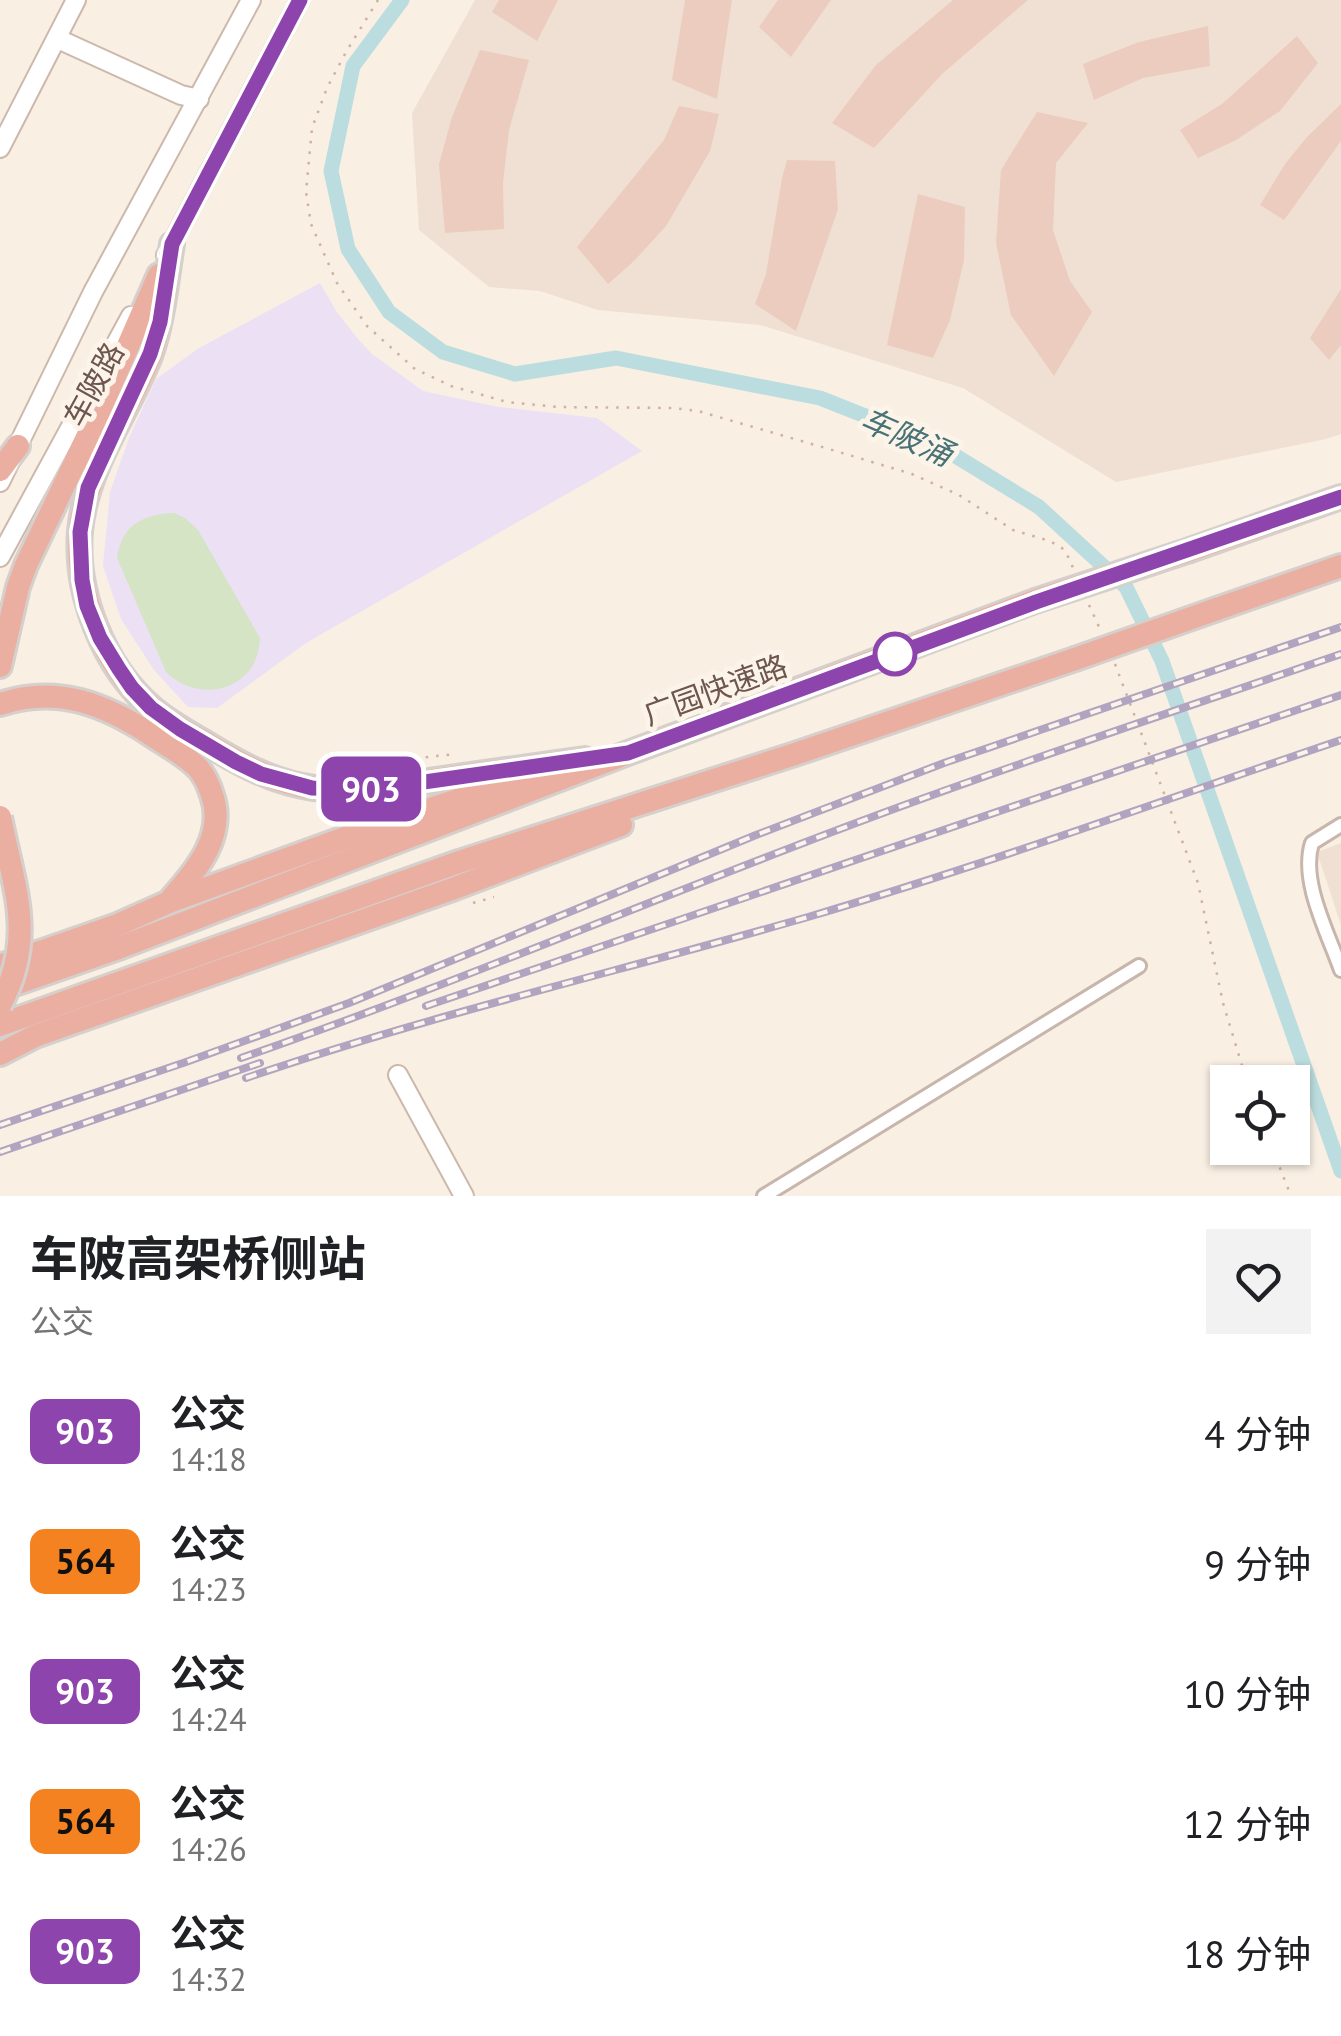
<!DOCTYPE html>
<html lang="zh">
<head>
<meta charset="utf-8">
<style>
  :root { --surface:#fff; --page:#f2f2f2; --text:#202124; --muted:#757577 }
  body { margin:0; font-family:"PT Sans","Noto Sans SC",sans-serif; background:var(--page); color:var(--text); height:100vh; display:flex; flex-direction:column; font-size:38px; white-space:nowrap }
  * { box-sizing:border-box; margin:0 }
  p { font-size:32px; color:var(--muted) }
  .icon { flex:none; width:55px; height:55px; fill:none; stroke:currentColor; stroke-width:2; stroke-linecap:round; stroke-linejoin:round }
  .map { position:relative; height:1196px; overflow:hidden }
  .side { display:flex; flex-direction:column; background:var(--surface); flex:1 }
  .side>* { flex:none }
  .badge { padding:0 20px; border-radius:15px; font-size:35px; line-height:65px }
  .controls { position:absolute; left:1210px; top:1065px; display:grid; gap:20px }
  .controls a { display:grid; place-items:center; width:100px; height:100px; border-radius:0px; background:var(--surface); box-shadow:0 2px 8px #0004; font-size:50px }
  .map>.badge { position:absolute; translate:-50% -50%; box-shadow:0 0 0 5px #fff }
  .round { display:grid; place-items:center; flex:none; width:105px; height:105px; border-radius:0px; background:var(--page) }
  .head { display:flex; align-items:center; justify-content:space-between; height:170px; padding:0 30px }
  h1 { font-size:48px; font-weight:700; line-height:75px }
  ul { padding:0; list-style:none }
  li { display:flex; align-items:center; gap:30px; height:130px; padding:0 30px }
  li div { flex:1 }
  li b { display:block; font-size:38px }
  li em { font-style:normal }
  li .badge { min-width:110px; font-weight:700; text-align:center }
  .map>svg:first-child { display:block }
  .residential { fill:#efe0d3 }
  .education { fill:#ece0f5 }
  .green { fill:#d4e4c4 }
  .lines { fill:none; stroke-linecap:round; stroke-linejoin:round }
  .canal { stroke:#bbdddf; stroke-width:15 }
  .building { fill:#ebccbe }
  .street-casing { stroke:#c8b6ac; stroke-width:18 }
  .secondary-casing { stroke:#cdb8ac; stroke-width:22 }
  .highway-casing { stroke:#d6d0cd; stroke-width:28 }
  .path { stroke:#cfb0a2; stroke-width:2.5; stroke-dasharray:2.5 8; stroke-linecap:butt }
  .street { stroke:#fff; stroke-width:12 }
  .secondary { stroke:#fff; stroke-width:18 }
  .highway { stroke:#ebafa2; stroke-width:22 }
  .rail-casing { stroke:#b1a4c0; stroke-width:8 }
  .rail { stroke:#fcf3e9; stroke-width:4; stroke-dasharray:11; stroke-linecap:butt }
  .highway-bridge-casing { stroke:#d6d0cd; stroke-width:28; stroke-linecap:butt }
  .highway-bridge { stroke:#ebafa2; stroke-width:22 }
  .line-casing { stroke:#fff; stroke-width:22 }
  .line { stroke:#8e44ad; stroke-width:15 }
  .stop-dot { fill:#fff; stroke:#8e44ad; stroke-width:5 }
  .labels { text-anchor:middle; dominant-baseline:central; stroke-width:10; stroke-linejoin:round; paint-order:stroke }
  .street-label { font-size:30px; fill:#6d564d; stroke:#fcf3e9 }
  .water-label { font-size:32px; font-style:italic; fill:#477377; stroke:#fcf3e9 }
</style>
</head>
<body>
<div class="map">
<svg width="1341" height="1196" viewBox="0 0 1341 1196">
  <rect width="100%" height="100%" fill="#f9efe3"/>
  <!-- residential -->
  <g class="residential">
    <polygon points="475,0 1341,0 1341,434 1326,439 1116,482 963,388 760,325 598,310 540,291 489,287 419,230 412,113"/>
    <polygon points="1341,843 1341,925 1317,852"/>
  </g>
  <!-- education -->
  <polygon class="education" points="320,283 336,311 358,339 372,354 423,391 498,407 597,418 642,451 306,643 217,708 188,707 154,670 121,619 103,566 110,492 129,438 156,379 199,348"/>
  <!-- green -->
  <path class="green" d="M174 513 185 518 198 530 260 638C259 689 200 706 166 672L117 558C121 525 144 514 174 513Z"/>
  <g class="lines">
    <!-- canal -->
    <polyline class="canal" points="402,0 353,66 331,171 348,249 389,312 443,352 515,374 616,358 820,398 936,444 1039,507 1126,587 1162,661 1341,1171"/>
  </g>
  <!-- building -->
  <g class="building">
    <polygon points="499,0 558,0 537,41 492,12"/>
    <polygon points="685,0 732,0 717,99 672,80"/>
    <polygon points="778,0 831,0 791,57 759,27"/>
    <polygon points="953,0 1028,0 942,74 874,148 832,123 876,65"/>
    <polygon points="1208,26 1210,66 1143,78 1094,100 1083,64 1139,42"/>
    <polygon points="1297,36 1318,63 1280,111 1236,140 1198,158 1180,130 1222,104"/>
    <polygon points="480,50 529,60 509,130 503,183 504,229 445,233 439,164 452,117"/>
    <polygon points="1341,104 1341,141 1284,220 1260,205 1285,164 1307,137"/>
    <polygon points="679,106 719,114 710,151 666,226 634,261 608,284 577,247 664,140"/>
    <polygon points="1037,112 1088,123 1056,163 1053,230 1070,281 1092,312 1054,376 1011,315 996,243 1001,170"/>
    <polygon points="787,160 835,161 838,209 796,331 755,304 766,274 782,178"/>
    <polygon points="918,194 965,207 964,260 950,320 933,358 887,345"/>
    <polygon points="1341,289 1341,345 1329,360 1310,338"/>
  </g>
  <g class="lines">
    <defs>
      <g id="street">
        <path d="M1341 825 1312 843C1300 881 1328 933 1341 970"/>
        <polyline points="764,1196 1139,966"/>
      </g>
      <g id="secondary">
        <polyline points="58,39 181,95 199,99"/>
        <polyline points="0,148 76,0"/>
        <polyline points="166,255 300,0"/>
        <polyline points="0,482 93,292 251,0"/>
        <polyline points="0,557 131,316"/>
        <polyline points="398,1075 464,1196"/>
      </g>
      <g id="highway">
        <path d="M172 244C166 281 163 320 150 356 127 414 86 467 80 531 75 594 104 667 152 708 169 723 190 734 209 745 242 765 275 783 314 788 355 793 394 786 435 780 485 773 535 766 585 759"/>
        <polyline points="0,470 18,446"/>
        <polyline points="1190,550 1341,497"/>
        <polyline points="1217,609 1341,566"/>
        <polyline points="0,666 18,587 26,565 100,410 159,275"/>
        <path d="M0 704C57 685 105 704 153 736 168 746 185 755 198 768 204 775 209 785 212 795 226 835 197 870 172 898"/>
        <polyline points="0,966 115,926 169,902 361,832 518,780"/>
        <polyline points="0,989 121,947 628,753 1035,601"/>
        <polyline points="0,1025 459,862 795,754 1075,659"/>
        <polyline points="0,1054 35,1036 455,888 621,825"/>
      </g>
    </defs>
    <!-- street casing -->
    <use href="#street" class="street-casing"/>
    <!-- secondary casing -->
    <use href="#secondary" class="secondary-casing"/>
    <!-- highway casing -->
    <use href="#highway" class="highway-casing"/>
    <!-- path -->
    <g class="path">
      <polyline points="378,0 346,52 327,88 312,128 306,192 311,224 337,283 367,326 415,369 451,386 507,402 558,407 673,408 698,411 829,449 912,474 959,495 1013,530 1050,541 1065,550 1074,570"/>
      <polyline points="1089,605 1100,629"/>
      <polyline points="1115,664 1198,883 1223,1003 1247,1082"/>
      <polyline points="375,769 399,760 456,754"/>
      <polyline points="473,903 494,897"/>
      <polyline points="1272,1148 1291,1196"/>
    </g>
    <!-- street -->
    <use href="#street" class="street"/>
    <!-- secondary -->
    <use href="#secondary" class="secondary"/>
    <!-- highway -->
    <use href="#highway" class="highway"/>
    <defs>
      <g id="rail">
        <polyline points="426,1006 1341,695"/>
        <path d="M241 1058C449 986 650 900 856 823 1016 763 1179 710 1341 654"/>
        <path d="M246 1078C430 1015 621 971 808 917 988 864 1164 800 1341 740"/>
        <polyline points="0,1125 186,1062 349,1003 756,835 944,763 1341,627"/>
        <polyline points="0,1152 260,1063"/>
      </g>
    </defs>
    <!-- rail casing -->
    <use href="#rail" class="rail-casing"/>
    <!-- rail -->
    <use href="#rail" class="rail"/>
    <defs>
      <g id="highway-bridge">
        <polyline points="1035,601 1190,550"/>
        <polyline points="1075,659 1217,609"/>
        <path d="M0 817C13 886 37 936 0 1005"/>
      </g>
    </defs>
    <!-- highway-bridge casing -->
    <use href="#highway-bridge" class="highway-bridge-casing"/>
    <!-- highway-bridge -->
    <use href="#highway-bridge" class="highway-bridge"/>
  </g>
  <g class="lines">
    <defs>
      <polyline id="line" points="300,0 172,244 160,322 150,354 88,488 80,532 82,580 87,606 100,638 119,669 132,688 151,708 180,729 236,762 261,774 312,788 368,790 628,753 1036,602 1341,497"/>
    </defs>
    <!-- line casing -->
    <use href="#line" class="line-casing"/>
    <!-- line -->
    <use href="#line" class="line"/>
  </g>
  <!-- markers -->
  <circle class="stop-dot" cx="895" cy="654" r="20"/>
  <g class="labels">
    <!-- street labels -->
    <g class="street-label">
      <text transform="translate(93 384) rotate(-61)">车陂路</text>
      <text transform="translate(715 689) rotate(-20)">广园快速路</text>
    </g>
    <!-- water labels -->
    <g class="water-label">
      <text transform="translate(907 436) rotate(24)">车陂涌</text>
    </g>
  </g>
</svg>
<div class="controls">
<a><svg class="icon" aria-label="locate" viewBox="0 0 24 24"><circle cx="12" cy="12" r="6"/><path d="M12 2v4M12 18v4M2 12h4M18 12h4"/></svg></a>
</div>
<b class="badge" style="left:371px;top:789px;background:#8e44ad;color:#fff">903</b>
</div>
<section class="side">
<div class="head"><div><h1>车陂高架桥侧站</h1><p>公交</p></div><a class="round"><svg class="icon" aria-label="heart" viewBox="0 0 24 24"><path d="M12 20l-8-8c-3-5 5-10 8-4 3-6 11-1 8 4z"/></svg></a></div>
<ul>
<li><span class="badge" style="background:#8e44ad;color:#fff">903</span><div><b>公交</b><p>14:18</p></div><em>4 分钟</em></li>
<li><span class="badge" style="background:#f58220;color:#111">564</span><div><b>公交</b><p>14:23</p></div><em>9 分钟</em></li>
<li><span class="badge" style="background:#8e44ad;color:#fff">903</span><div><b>公交</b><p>14:24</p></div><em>10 分钟</em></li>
<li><span class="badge" style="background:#f58220;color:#111">564</span><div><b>公交</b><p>14:26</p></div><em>12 分钟</em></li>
<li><span class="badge" style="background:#8e44ad;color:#fff">903</span><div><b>公交</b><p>14:32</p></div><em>18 分钟</em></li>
</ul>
</section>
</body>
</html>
